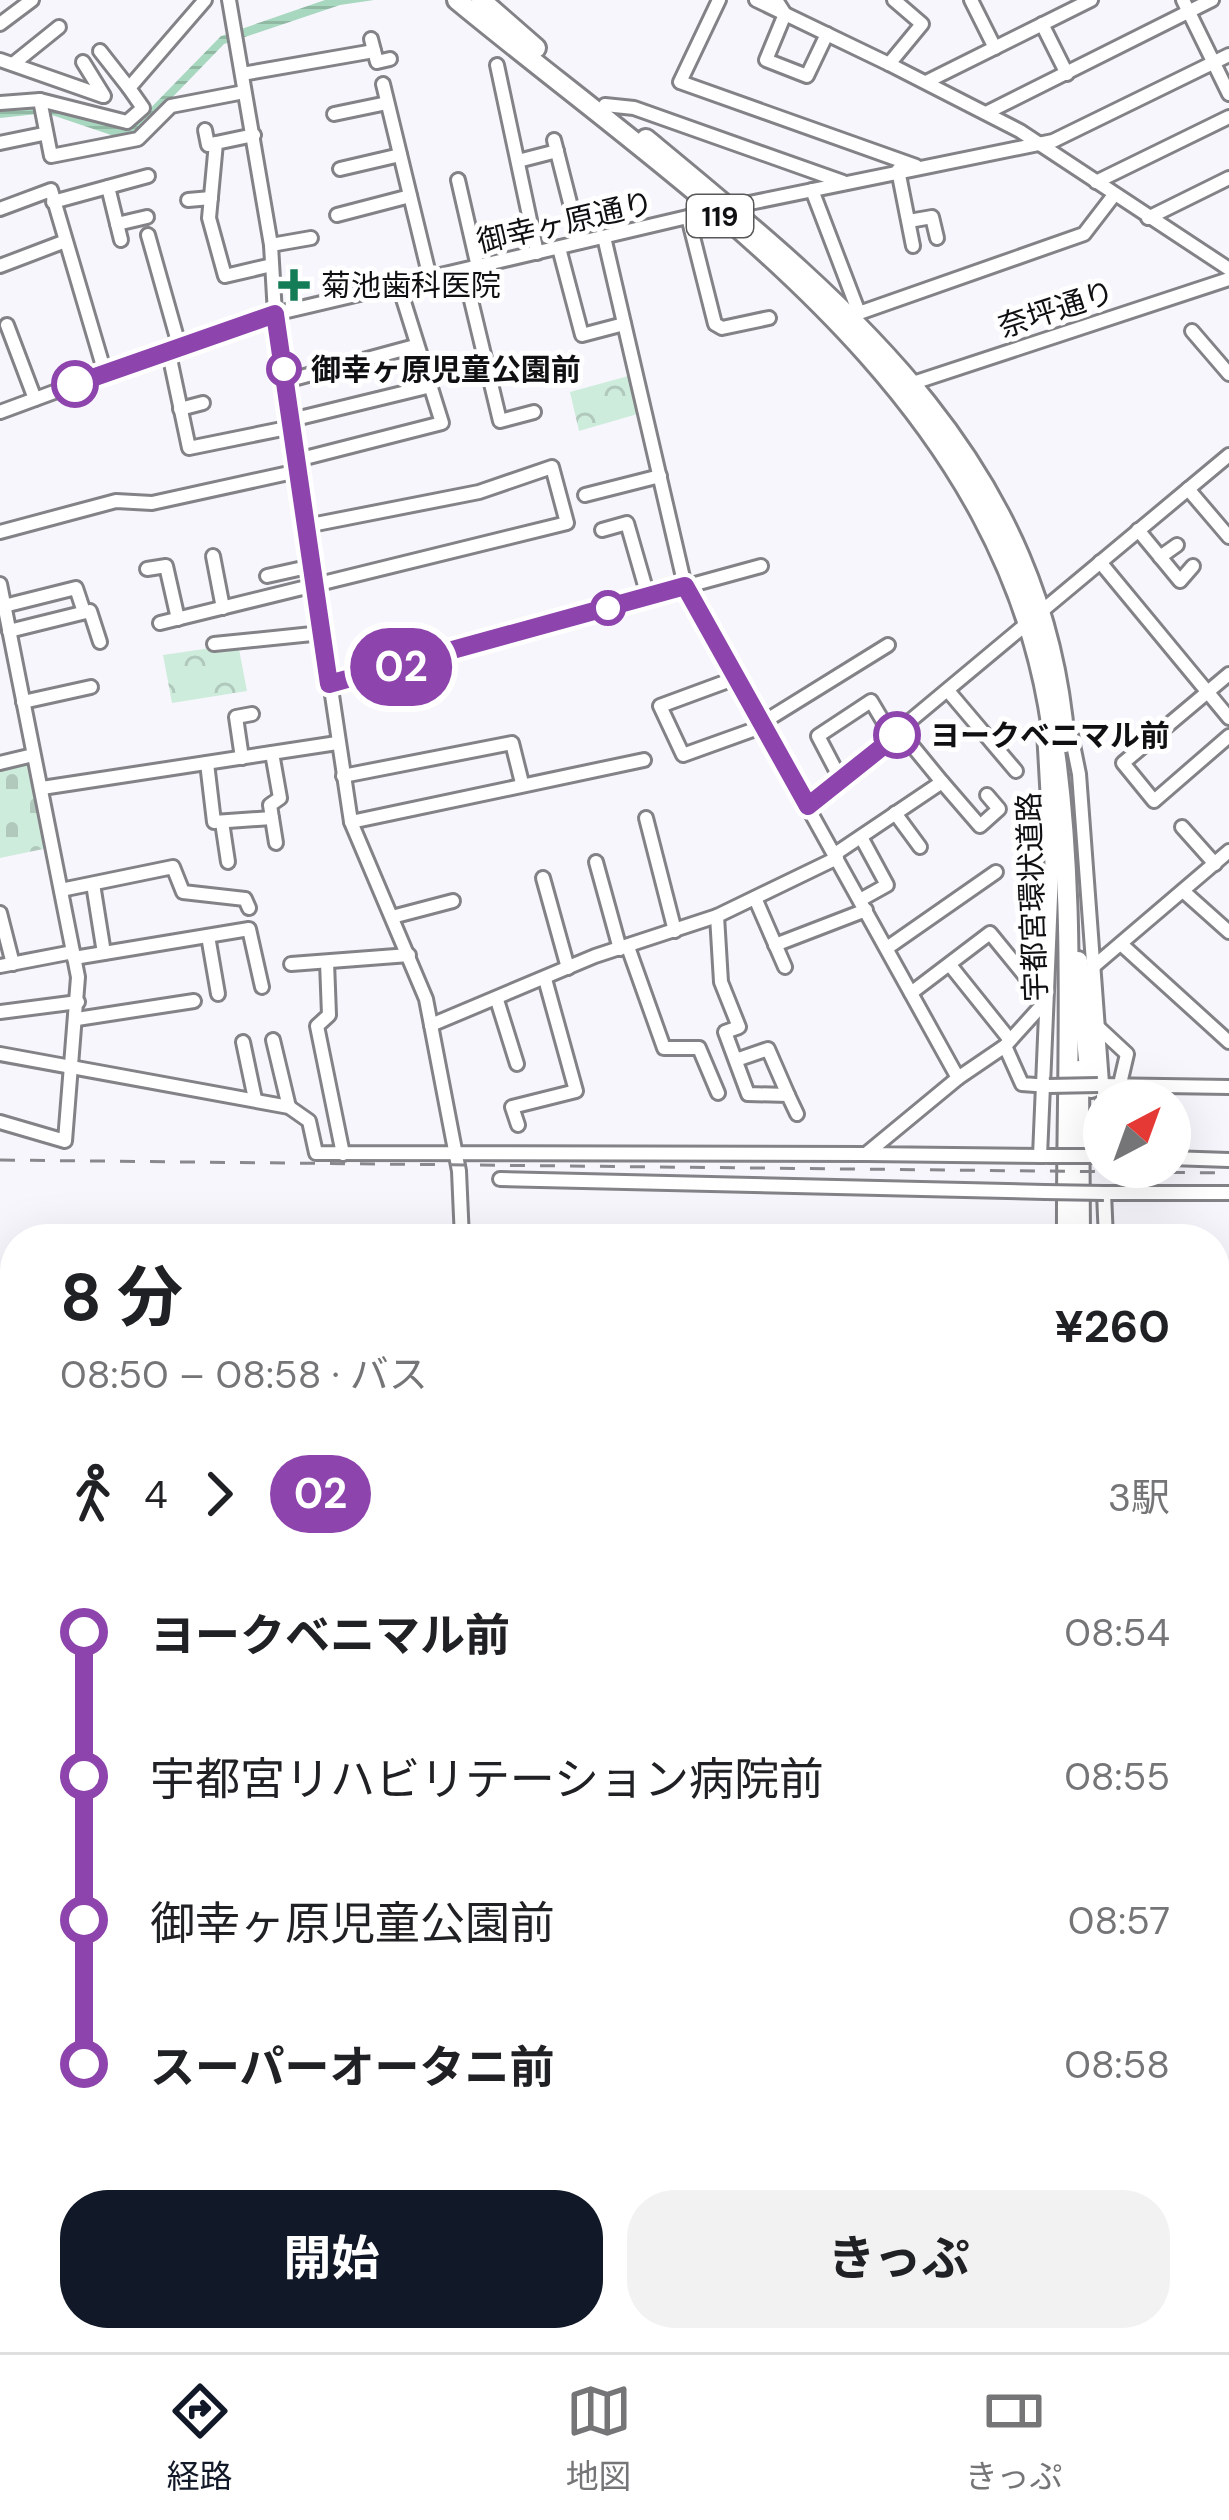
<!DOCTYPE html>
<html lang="ja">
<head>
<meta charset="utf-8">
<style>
  :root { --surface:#fff; --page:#f2f2f2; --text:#202124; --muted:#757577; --line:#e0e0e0; --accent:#111827 }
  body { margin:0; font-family:"DM Sans","Noto Sans JP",sans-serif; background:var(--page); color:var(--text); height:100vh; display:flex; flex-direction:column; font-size:45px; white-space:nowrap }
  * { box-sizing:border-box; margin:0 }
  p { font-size:39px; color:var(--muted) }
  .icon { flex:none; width:66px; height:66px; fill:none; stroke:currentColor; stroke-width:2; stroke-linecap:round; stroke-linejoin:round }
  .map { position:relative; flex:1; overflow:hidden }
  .side { position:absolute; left:0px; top:1224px; width:1230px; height:1128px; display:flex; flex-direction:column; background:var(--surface); border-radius:48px 48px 0 0; box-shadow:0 12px 48px #0002 }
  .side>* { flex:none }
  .badge { padding:0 24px; border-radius:39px; font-size:42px; line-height:78px }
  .needle { width:78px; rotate:41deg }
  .buttons { position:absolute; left:1083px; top:1080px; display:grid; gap:24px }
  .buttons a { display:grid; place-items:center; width:108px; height:108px; border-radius:50%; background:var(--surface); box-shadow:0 12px 48px #0002; font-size:60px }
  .map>.badge { position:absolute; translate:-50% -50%; box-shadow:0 0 0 6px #fff }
  .legs { display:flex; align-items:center; gap:18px; height:132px; padding:0 60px; font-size:39px }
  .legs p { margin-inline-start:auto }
  .headline { display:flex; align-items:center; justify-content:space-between; height:204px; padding:0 60px }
  h1 { font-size:66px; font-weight:700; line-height:90px }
  .button { display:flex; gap:24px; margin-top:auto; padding:24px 60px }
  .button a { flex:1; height:138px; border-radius:48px; background:var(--accent); color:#fff; font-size:48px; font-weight:700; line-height:138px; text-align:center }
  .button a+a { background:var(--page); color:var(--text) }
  ul { padding:0 60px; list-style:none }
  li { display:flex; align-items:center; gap:42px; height:144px; font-size:45px }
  li i { display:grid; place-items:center; width:18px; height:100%; margin:0 15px; background:currentColor }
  li i::after { content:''; width:30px; height:30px; margin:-15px; border:9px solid; border-radius:50%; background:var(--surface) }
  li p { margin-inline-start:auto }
  li:first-child i { background:linear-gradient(#0000 50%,currentColor 0) }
  li:last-child i { background:linear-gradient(currentColor 50%,#0000 0) }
  .tab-bar { display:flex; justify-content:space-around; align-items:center; height:168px; border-top:3px solid var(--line); background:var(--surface); font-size:33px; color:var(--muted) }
  .tab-bar a { display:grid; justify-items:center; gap:6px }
  .tab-bar .selected { color:var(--accent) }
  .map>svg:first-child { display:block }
  .forest { fill:url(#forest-crowns) }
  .cemetery { fill:url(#cemetery-stones) }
  .water { fill:url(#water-rules) }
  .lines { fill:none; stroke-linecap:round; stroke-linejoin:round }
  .minor-casing { stroke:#838287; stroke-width:18 }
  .highway-casing { stroke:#838287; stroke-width:24 }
  .minor { stroke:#fff; stroke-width:12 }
  .highway { stroke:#fff; stroke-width:18 }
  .rail { stroke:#89888d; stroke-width:3; stroke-dasharray:15 15; stroke-linecap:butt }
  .minor-bridge-casing { stroke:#838287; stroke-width:18; stroke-linecap:butt }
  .minor-bridge { stroke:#fff; stroke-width:12 }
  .line-1-casing { stroke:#fff; stroke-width:27 }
  .line-1 { stroke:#8e44ad; stroke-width:18 }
  .poi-dot { fill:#147c57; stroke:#fff; stroke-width:4.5 }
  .stop-1-dot { fill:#fff; stroke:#8e44ad; stroke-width:6 }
  .labels { text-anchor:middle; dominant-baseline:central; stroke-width:10; stroke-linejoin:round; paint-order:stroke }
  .shield { fill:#fff; stroke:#585859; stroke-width:3 }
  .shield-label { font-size:27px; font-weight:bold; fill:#101012 }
  .street-label { font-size:30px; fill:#101012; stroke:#fff }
  .poi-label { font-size:30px; fill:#101012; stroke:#fff; text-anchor:start }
  .stop-label { font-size:30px; font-weight:bold; fill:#101012; stroke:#fff; text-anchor:start }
</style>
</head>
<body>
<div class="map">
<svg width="1229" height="2352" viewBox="0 0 1229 2352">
  <defs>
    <pattern id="forest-crowns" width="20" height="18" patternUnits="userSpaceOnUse" patternTransform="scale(3)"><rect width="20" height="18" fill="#ceecdc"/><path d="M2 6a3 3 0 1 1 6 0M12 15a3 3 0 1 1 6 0" fill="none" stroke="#b0c9bc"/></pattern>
    <pattern id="cemetery-stones" width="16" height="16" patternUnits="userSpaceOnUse" patternTransform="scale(3)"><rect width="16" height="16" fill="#ceecdc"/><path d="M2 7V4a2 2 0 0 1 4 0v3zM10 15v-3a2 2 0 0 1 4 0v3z" fill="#b0c9bc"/></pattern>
    <pattern id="water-rules" width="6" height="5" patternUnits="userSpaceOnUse" patternTransform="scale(3)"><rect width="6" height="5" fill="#a8d7bf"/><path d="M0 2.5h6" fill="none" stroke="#90b8a3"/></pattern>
  </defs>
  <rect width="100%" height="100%" fill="#f7f6fc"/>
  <!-- forest -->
  <g class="forest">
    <polygon points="632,375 641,413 579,431 570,392"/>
    <polygon points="238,644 247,691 172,703 163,655"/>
  </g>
  <!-- cemetery -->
  <polygon class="cemetery" points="26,762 33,769 48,848 0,858 0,768"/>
  <!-- water -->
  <polygon class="water" points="325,0 374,0 340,5 224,44 134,137 114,136 46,113 0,118 0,109 48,106 131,128 221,36"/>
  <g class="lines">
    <defs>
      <g id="minor">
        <polyline points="229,0 271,245 275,314 351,822 426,999 459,1171 462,1239"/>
        <polyline points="719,0 680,82 916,166"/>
        <polyline points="756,0 889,64"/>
        <polyline points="776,0 785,14 766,60 807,76 827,34"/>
        <polyline points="894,0 922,24 889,64 1020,131 1229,269"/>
        <polyline points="971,0 995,48"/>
        <polyline points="1183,0 1229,94"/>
        <polyline points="0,24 32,0"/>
        <polyline points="1042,24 1067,74"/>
        <polyline points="371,39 377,62 390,59"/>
        <polyline points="100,51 129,88"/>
        <polyline points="0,60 103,96"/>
        <polyline points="83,62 104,96"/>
        <polyline points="13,64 59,27"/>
        <polyline points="497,65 537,253"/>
        <polyline points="242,74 374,51"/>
        <polyline points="926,82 1091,0"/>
        <polyline points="383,84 430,278"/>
        <polyline points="40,100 51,156 138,139 171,106 244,92"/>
        <polyline points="0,103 40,100 127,122 143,108 129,88 205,0"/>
        <polyline points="605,105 634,108 843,182"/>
        <polyline points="988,112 1212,0"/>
        <polyline points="334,114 387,103"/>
        <polyline points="205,130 208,145 216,143"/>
        <polyline points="254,135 216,143 209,218 225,276 272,265"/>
        <polyline points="554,140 580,242"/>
        <polyline points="0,143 43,134"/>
        <polyline points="518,161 557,151"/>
        <polyline points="340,169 400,155"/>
        <polyline points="898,170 913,246"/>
        <polyline points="458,180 478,267"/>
        <polyline points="1096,182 1229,117"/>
        <polyline points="108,187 121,240"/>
        <polyline points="812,190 859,313 1084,234 1114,195"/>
        <polyline points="188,200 211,198"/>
        <polyline points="53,202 148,176"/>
        <polyline points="0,209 51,190 105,373"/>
        <polyline points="337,215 410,196"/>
        <polyline points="688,217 715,324 722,328 769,318"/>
        <polyline points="1148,218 1229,178"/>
        <polyline points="909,221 932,217 937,238"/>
        <polyline points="117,224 147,217"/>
        <polyline points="148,235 179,345"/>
        <polyline points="604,237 685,586 958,1078 1005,1046 1022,1084 1049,1086"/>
        <polyline points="271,245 311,238"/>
        <polyline points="559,248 582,335 624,324"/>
        <polyline points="0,266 63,242"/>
        <polyline points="464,271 500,421 534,412"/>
        <polyline points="7,325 35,399"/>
        <polyline points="1192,331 1229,374"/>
        <polyline points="168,349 189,448 292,427"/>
        <polyline points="286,381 415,346"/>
        <polyline points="907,385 1229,279"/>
        <polyline points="180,409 203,403"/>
        <polyline points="0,412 249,320 730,207 1053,141 1229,55"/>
        <polyline points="291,420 431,386"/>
        <polyline points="297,460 442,423 399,286"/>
        <polyline points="1188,489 1229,537"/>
        <polyline points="585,495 660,476"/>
        <polyline points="602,530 627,523 648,596"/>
        <polyline points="1138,530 1180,581 1193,566"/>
        <polyline points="0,532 116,501 152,503 298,471"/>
        <polyline points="213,556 223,608"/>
        <polyline points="1160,557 1177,545"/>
        <polyline points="1100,562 1229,718"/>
        <polyline points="147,569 166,566 178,619"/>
        <polyline points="267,576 312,566"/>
        <polyline points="0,584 78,977 65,1141 0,1122"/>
        <polyline points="4,606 76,588 84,612"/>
        <polyline points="160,623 567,523 552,467 479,492 306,526"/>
        <polyline points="9,631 90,611 100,642"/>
        <polyline points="214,644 322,633"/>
        <polyline points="1229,674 1123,763 1154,801 1229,736"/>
        <polyline points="736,678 660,706 683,755 764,726"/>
        <polyline points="329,684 761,566"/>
        <polyline points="949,692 1016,771"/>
        <polyline points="23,702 91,687"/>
        <polyline points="762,723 888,645"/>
        <polyline points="1070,730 1079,774 1104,1110"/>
        <polyline points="242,758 236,717 252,714"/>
        <polyline points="0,763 33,755"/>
        <polyline points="207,763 214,822 272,818 270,805 280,798 272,753"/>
        <polyline points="343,776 512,743 522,783"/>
        <polyline points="841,780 818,736 871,701 893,738"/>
        <polyline points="942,782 980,826 999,809 987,795"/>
        <polyline points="42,788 337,743"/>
        <polyline points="808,806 1229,455"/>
        <polyline points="895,813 920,847"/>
        <polyline points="272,818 276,843"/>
        <polyline points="646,818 675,931"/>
        <polyline points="222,822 228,862"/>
        <polyline points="351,822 644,760"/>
        <polyline points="1182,827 1215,864"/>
        <polyline points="835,854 942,782 901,732"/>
        <polyline points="596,862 620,949"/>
        <polyline points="543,878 568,968"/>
        <polyline points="93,884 104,953"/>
        <polyline points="61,890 173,867 183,892 245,899 249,908"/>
        <polyline points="1183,891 1229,932"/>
        <polyline points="755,898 785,967"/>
        <polyline points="860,900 887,885 861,837"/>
        <polyline points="0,913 13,964"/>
        <polyline points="717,916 721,982 739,1027 725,1032 748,1094 788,1095 797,1114"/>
        <polyline points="392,917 453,901"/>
        <polyline points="208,936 218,994"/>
        <polyline points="1121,944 1229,1042"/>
        <polyline points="775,945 866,910"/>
        <polyline points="628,947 664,1048 699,1048 718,1093"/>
        <polyline points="887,948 996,872"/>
        <polyline points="74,958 249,929 262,987"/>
        <polyline points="327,962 329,1015 317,1026 343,1154"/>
        <polyline points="291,964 409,955"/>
        <polyline points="950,965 1010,1040"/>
        <polyline points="0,966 73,952"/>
        <polyline points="1093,967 1229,851"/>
        <polyline points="911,993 990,933 1043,998"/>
        <polyline points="497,1000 517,1064"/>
        <polyline points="0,1012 78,1002"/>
        <polyline points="77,1019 194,1001"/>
        <polyline points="431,1025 595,956 717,916 837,858"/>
        <polyline points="1099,1028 1127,1054 1116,1101"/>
        <polyline points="273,1040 289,1107"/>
        <polyline points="243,1042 255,1099"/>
        <polyline points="1006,1045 1043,1004"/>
        <polyline points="0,1054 289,1107 309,1121 316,1153 866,1154"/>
        <polyline points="736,1060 768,1049 788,1095"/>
        <polyline points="958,1078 866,1154 1045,1156"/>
        <polyline points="1098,1085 1229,1087"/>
        <polyline points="518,1125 512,1107 576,1091 545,979"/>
        <polyline points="1040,1156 1052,873 1044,731"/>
        <polyline points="1170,1158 1229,1160"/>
        <polyline points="500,1179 1045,1192"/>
        <polyline points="1106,1239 1104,1193 1229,1193"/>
        <polyline points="0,1408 15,1407"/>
        <polyline points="0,1587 15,1587"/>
        <polyline points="0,1612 15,1612"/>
        <polyline points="0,1746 2,1659"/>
        <polyline points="0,1854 15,1868"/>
        <polyline points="0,1918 15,1931"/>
        <polyline points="0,1972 15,1981"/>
        <polyline points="0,2129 15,2144"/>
        <polyline points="1215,2139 1229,2139"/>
        <polyline points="0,2191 15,2175"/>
        <polyline points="214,2337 229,2352"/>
        <polyline points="578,2337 586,2352"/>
        <polyline points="501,2352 516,2337"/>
        <polyline points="749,2352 753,2344 775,2350 779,2337"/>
        <polyline points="991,2352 994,2337"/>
      </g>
      <g id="highway">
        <path d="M457 0C693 195 990 380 1048 705 1079 879 1066 1063 1067 1239"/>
        <polyline points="481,0 536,48"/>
        <path d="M646 139C847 305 1043 462 1065 743"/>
        <polyline points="1078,961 1091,1088"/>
        <polyline points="1079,1070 1080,1239"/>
        <polyline points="1215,1480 1229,1480"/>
        <polyline points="0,1497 15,1497"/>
        <polyline points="1215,1497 1229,1496"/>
        <polyline points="1008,2352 1011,2337"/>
        <polyline points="1027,2352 1031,2337"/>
      </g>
    </defs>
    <!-- minor casing -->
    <use href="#minor" class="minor-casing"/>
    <!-- highway casing -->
    <use href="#highway" class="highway-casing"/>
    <!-- minor -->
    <use href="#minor" class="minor"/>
    <!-- highway -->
    <use href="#highway" class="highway"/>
    <!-- rail -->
    <polyline class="rail" points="0,1160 1229,1173"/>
    <defs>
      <g id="minor-bridge">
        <polyline points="1049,1086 1098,1085"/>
        <polyline points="1047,1156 1099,1156"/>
        <polyline points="1045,1192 1104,1193"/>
      </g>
    </defs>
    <!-- minor-bridge casing -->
    <use href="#minor-bridge" class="minor-bridge-casing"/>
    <!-- minor-bridge -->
    <use href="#minor-bridge" class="minor-bridge"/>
  </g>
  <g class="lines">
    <defs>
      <polyline id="line-1" points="75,384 275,314 329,684 685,586 808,806 897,735"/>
    </defs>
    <!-- line-1 casing -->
    <use href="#line-1" class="line-1-casing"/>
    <!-- line-1 -->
    <use href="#line-1" class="line-1"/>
  </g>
  <!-- markers -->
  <path class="poi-dot" d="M288 267h12v12h12v12h-12v12h-12v-12h-12v-12h12z"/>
  <g class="stop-1-dot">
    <circle cx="284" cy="369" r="15"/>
    <circle cx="75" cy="384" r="21"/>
    <circle cx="608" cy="608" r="15"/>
    <circle cx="897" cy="735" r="21"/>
  </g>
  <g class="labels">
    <!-- shield labels -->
    <rect class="shield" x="687" y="195" width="66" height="42" rx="9"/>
    <g class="shield-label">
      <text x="720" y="216">119</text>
    </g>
    <!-- street labels -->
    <g class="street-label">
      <text transform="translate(565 222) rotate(-13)">御幸ヶ原通り</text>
      <text transform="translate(1056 309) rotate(-18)">奈坪通り</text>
      <text transform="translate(1032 897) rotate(-92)">宇都宮環状道路</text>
    </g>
    <!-- poi labels -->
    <g class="poi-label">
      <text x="321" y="285">菊池歯科医院</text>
    </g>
    <!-- stop labels -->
    <g class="stop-label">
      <text x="311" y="369">御幸ヶ原児童公園前</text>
      <text x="930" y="735">ヨークベニマル前</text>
    </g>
  </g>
</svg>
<div class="buttons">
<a><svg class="needle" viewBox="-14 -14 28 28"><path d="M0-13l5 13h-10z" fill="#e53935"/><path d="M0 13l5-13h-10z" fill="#757577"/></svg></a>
</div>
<b class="badge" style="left:401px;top:667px;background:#8e44ad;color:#fff">02</b>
<section class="side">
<div class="headline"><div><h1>8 分</h1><p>08:50 – 08:58 · バス</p></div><b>¥260</b></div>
<div class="legs"><svg class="icon" aria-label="walk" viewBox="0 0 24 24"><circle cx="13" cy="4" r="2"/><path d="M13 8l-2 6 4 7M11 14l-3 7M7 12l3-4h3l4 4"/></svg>4<svg class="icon" aria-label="forward" viewBox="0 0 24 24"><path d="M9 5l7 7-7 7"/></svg><b class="badge" style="background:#8e44ad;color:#fff">02</b><p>3駅</p></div>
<ul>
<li><i style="color:#8e44ad"></i><b>ヨークベニマル前</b><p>08:54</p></li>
<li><i style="color:#8e44ad"></i><span>宇都宮リハビリテーション病院前</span><p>08:55</p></li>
<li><i style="color:#8e44ad"></i><span>御幸ヶ原児童公園前</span><p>08:57</p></li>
<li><i style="color:#8e44ad"></i><b>スーパーオータニ前</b><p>08:58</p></li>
</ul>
<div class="button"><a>開始</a><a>きっぷ</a></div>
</section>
</div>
<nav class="tab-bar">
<a class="selected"><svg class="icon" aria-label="directions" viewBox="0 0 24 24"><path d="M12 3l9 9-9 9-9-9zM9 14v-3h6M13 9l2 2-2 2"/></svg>経路</a>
<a><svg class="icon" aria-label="map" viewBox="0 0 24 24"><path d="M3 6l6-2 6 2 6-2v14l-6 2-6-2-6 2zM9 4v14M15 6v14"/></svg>地図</a>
<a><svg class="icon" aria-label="tickets" viewBox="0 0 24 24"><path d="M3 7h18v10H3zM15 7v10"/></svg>きっぷ</a>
</nav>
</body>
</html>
